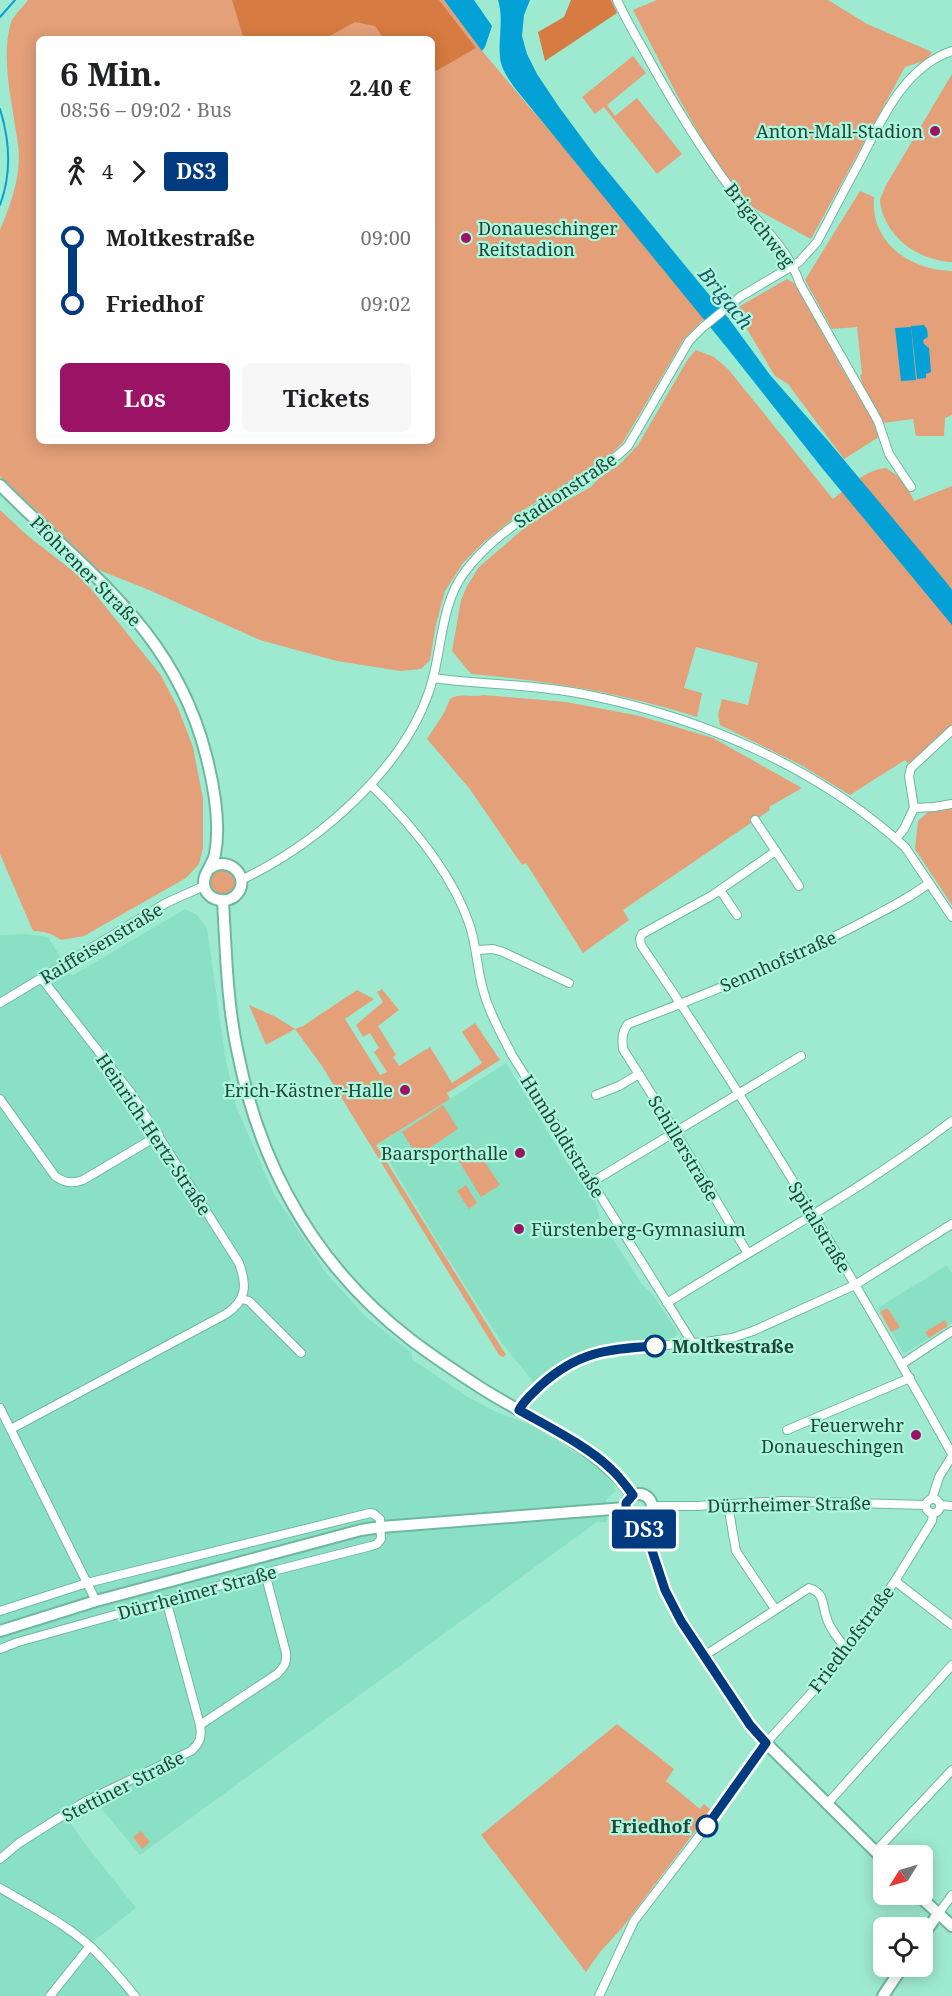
<!DOCTYPE html>
<html lang="de">
<head>
<meta charset="utf-8">
<style>
  :root { --surface:#fff; --page:#f6f6f6; --text:#202124; --muted:#757577; --accent:#9b1364 }
  body { margin:0; font-family:"Noto Serif",serif; background:var(--page); color:var(--text); height:100vh; display:flex; flex-direction:column; font-size:22px; white-space:nowrap }
  * { box-sizing:border-box; margin:0 }
  p { font-size:20px; color:var(--muted) }
  .icon { flex:none; width:33px; height:33px; fill:none; stroke:currentColor; stroke-width:2; stroke-linecap:round; stroke-linejoin:round }
  .map { position:relative; flex:1; overflow:hidden }
  .sheet { position:absolute; left:36px; top:36px; width:399px; height:408px; display:flex; flex-direction:column; background:var(--surface); border-radius:9px; box-shadow:0 3px 15px #0003 }
  .sheet>* { flex:none }
  .badge { padding:0 12px; border-radius:4px; font-size:21px; line-height:39px }
  .needle { width:39px; rotate:233deg }
  .controls { position:absolute; left:873px; top:1845px; display:grid; gap:12px }
  .controls a { display:grid; place-items:center; width:60px; height:60px; border-radius:9px; background:var(--surface); box-shadow:0 3px 15px #0003; font-size:30px }
  .map>.badge { position:absolute; translate:-50% -50%; box-shadow:0 0 0 3px #fff }
  .legs { display:flex; align-items:center; gap:9px; height:66px; padding:0 24px; font-size:20px }
  .legs p { margin-inline-start:auto }
  .overview { display:flex; align-items:center; justify-content:space-between; height:102px; padding:0 24px }
  h1 { font-size:33px; font-weight:700; line-height:45px }
  .action { display:flex; gap:12px; margin-top:auto; padding:12px 24px }
  .action a { flex:1; height:69px; border-radius:9px; background:var(--accent); color:#fff; font-size:24px; font-weight:700; line-height:69px; text-align:center }
  .action a+a { background:var(--page); color:var(--text) }
  ul { padding:0 24px; list-style:none }
  li { display:flex; align-items:center; gap:21px; height:66px; font-size:22px }
  li i { display:grid; place-items:center; width:9px; height:100%; margin:0 8px; background:currentColor }
  li i::after { content:''; width:15px; height:15px; margin:-8px; border:4px solid; border-radius:50%; background:var(--surface) }
  li p { margin-inline-start:auto }
  li:first-child i { background:linear-gradient(#0000 50%,currentColor 0) }
  li:last-child i { background:linear-gradient(currentColor 50%,#0000 0) }
  .map>svg:first-child { display:block }
  .built { fill:#89e0c4 }
  .green { fill:#e3a079; fill-rule:evenodd }
  .forest { fill:#d67b41 }
  .water { fill:#03a1d6 }
  .lines { fill:none; stroke-linecap:round; stroke-linejoin:round }
  .stream { stroke:#03a1d6; stroke-width:2 }
  .street-casing { stroke:#6eb8a0; stroke-width:10 }
  .secondary-casing { stroke:#6eb8a0; stroke-width:14 }
  .street { stroke:#fff; stroke-width:8 }
  .secondary { stroke:#fff; stroke-width:10 }
  .line-1-casing { stroke:#fff; stroke-width:14 }
  .line-1 { stroke:#003b80; stroke-width:9 }
  .poi-dot { fill:#9b1364; stroke:#abf8de; stroke-width:2 }
  .stop-1-dot { fill:#fff; stroke:#003b80; stroke-width:3 }
  .labels { text-anchor:middle; dominant-baseline:central; stroke-width:4.5; stroke-linejoin:round; paint-order:stroke }
  .poi-label { font-size:18px; fill:#24443a; stroke:#abf8de; text-anchor:end }
  .street-label { font-size:18px; fill:#24443a; stroke:#abf8de }
  .stop-label { font-size:18px; font-weight:bold; fill:#24443a; stroke:#abf8de; text-anchor:start }
  .water-label { font-size:20px; font-style:italic; fill:#24566d; stroke:#abf8de }
</style>
</head>
<body>
<div class="map">
<svg width="952" height="1996" viewBox="0 0 952 1996">
  <rect width="100%" height="100%" fill="#9eead1"/>
  <!-- built -->
  <g class="built">
    <polygon points="185,909 197,915 207,928 225,1055 236,1106 274,1194 327,1274 365,1316 412,1353 412,1359 466,1396 496,1412 531,1425 600,1468 614,1485 616,1491 606,1500 607,1522 597,1522 140,1855 96,1802 68,1819 82,1840 136,1908 89,1945 135,1996 0,1996 0,935 26,934 48,937 72,976"/>
    <polygon points="506,1063 568,1165 573,1164 594,1197 600,1219 641,1283 653,1295 678,1333 674,1338 619,1344 592,1350 569,1358 534,1383 502,1343 442,1249 379,1144"/>
    <polygon points="947,1265 952,1273 952,1323 904,1354 878,1308"/>
  </g>
  <!-- green -->
  <g class="green">
    <path d="M28 0H444L482 51 588 176 704 319 684 339 623 442 607 458 525 509 484 542 463 563 445 591 436 624 430 660 421 669 400 671 337 661 260 640 149 590 99 570 0 476V230C11 204 22 174 18 145 13 105 0 60 11 22 15 14 23 7 28 0ZM39 39H432V441H39Z"/>
    <polygon points="657,0 828,0 867,24 932,52 927,60 905,67 811,239 750,206 730,182 708,150 676,93 633,10"/>
    <polygon points="633,56 646,73 607,105 615,116 637,98 682,154 657,174 604,107 595,114 582,97"/>
    <path d="M952 74V262H948C922 258 900 247 887 223 884 217 880 208 880 200 881 196 884 191 885 187Z"/>
    <path d="M860 191 874 197C870 243 910 270 952 271V415L945 418 944 436H916L913 419 883 423 863 387 860 375 862 374 857 327 832 329 805 280Z"/>
    <polygon points="787,279 797,285 841,367 882,435 844,459 788,384 775,376 735,309"/>
    <path d="M696 350 714 357 728 369 833 499C850 486 865 470 886 468L904 480 914 501 952 486V724L909 764 905 760 850 795 801 765 720 725 718 715 722 699 748 705 758 663 696 647 684 688 702 693 697 717C623 693 549 681 471 674L452 651 461 600 467 586 479 567 523 529 542 514 591 487 599 478 619 465 638 445 688 359Z"/>
    <path d="M0 510 28 536 83 579 160 674 178 708 193 747 203 799V848L199 864 186 878 84 936 61 940C51 933 44 931 33 931L0 854Z"/>
    <path d="M484 695 566 702 640 716 713 738 802 788 769 807 770 810 623 910 629 920 583 953 526 863 522 865 469 788 427 739 444 713 450 699C460 692 472 698 484 695Z"/>
    <polygon points="952,804 952,905 915,849 918,821 934,807"/>
    <polygon points="228,867 238,879 236,889 224,898 210,892 207,877 210,872"/>
    <polygon points="382,989 399,1010 378,1026 396,1055 393,1057 399,1066 430,1047 452,1083 482,1063 462,1032 475,1023 500,1060 447,1093 450,1099 376,1145 506,1355 503,1357 499,1355 322,1066 295,1029 266,1045 249,1005 276,1017 295,1029 303,1026 357,990 374,999 345,1019 380,1075 387,1072 374,1052 379,1048 370,1033 363,1037 356,1025 383,1002 377,992"/>
    <polygon points="443,1105 458,1129 417,1156 402,1132"/>
    <polygon points="475,1147 500,1185 481,1197 457,1158"/>
    <polygon points="466,1185 477,1203 469,1209 457,1191"/>
    <polygon points="887,1308 900,1327 891,1332 880,1312"/>
    <polygon points="945,1320 948,1326 929,1338 925,1332"/>
    <polygon points="617,1724 674,1769 666,1781 700,1809 704,1804 711,1810 622,1928 600,1952 586,1972 481,1835"/>
    <polygon points="141,1831 150,1842 142,1849 133,1837"/>
  </g>
  <!-- forest -->
  <g class="forest">
    <polygon points="232,0 439,0 476,48 436,71 432,70 432,39 384,39 375,26 355,22 324,39 244,39"/>
    <polygon points="571,0 611,0 617,13 545,61 538,32 564,17"/>
  </g>
  <!-- water -->
  <g class="water">
    <polygon points="444,0 474,0 492,26 485,47 482,51"/>
    <path d="M498 0H530L524 15 522 36 527 54 537 74 559 107 596 157 729 319 770 375 829 442 946 582 952 590V625L822 468 728 349 514 87C508 78 501 69 500 57 498 38 504 19 498 0Z"/>
    <polygon points="924,325 927,329 928,337 923,340 924,344 929,348 931,372 926,374 926,378 917,379 911,326"/>
    <polygon points="911,327 916,380 901,381 895,328"/>
  </g>
  <g class="lines">
    <!-- stream -->
    <g class="stream">
      <polyline points="0,17 15,0"/>
      <path d="M0 109C10 141 12 173 0 205"/>
    </g>
    <defs>
      <g id="street">
        <path d="M617 0C627 22 640 43 652 65 675 106 700 147 728 185 753 220 786 242 800 284L878 421 889 454 911 487"/>
        <path d="M433 678C483 685 534 684 583 694 700 717 816 766 905 847L952 917"/>
        <path d="M371 785C411 824 452 872 470 926 477 948 477 971 484 993 490 1015 502 1035 512 1055L690 1339V1344"/>
        <polyline points="914,808 909,776 911,768 952,730"/>
        <polyline points="755,820 799,886"/>
        <polyline points="896,839 904,829 914,808 934,807 952,804"/>
        <path d="M776 851 711 896 642 934 640 939 641 945C753 1109 855 1280 952 1454"/>
        <path d="M241 880C319 843 411 764 433 678 442 644 442 603 464 573 487 542 515 524 546 503 570 487 594 471 618 455L628 446 689 341 702 328 740 297 799 262 817 242C831 216 844 190 858 165 880 123 903 67 952 51"/>
        <polyline points="720,890 737,915"/>
        <polyline points="477,950 493,949 503,952 569,983"/>
        <polyline points="0,1003 166,903 204,886"/>
        <polyline points="596,1095 619,1086 639,1074"/>
        <path d="M0 1099 55 1176C65 1183 72 1184 83 1180L159 1135"/>
        <polyline points="592,1182 801,1056"/>
        <path d="M747 1252 676 1133 623 1049C622 1038 622 1032 628 1024 705 995 781 964 853 927 879 913 906 901 929 883"/>
        <polyline points="242,1299 249,1301 301,1353"/>
        <path d="M667 1303C762 1243 863 1190 952 1121"/>
        <polyline points="902,1364 952,1331"/>
        <polyline points="0,1408 96,1601"/>
        <polyline points="519,1410 523,1402 535,1390 555,1372 571,1361 592,1354 627,1348 706,1342 732,1338 753,1331 855,1285 952,1224"/>
        <path d="M11 1429 226 1314C247 1300 247 1285 239 1263L131 1093 42 979"/>
        <polyline points="787,1430 910,1378"/>
        <circle cx="933" cy="1506" r="7"/>
        <polyline points="932,1499 939,1477 952,1456"/>
        <polyline points="728,1505 736,1551 775,1609"/>
        <polyline points="940,1505 952,1506"/>
        <polyline points="652,1506 697,1506 783,1501 925,1505"/>
        <polyline points="895,1581 952,1625"/>
        <polyline points="0,1611 87,1583 370,1513 374,1514 380,1519 381,1539 377,1544 371,1546 265,1573 18,1642 0,1649"/>
        <path d="M704 1656 809 1588C825 1593 822 1604 826 1616 829 1627 839 1641 847 1649"/>
        <path d="M200 1725 277 1674C284 1667 287 1663 286 1653L265 1573"/>
        <polyline points="827,1804 952,1665"/>
        <polyline points="875,1852 952,1770"/>
        <path d="M0 1859 19 1843 86 1801 191 1751C200 1743 202 1737 200 1725L166 1600"/>
        <path d="M0 1888C31 1906 64 1923 91 1947 107 1962 121 1979 135 1996"/>
        <polyline points="938,1914 952,1895"/>
        <polyline points="50,1996 90,1946"/>
        <polyline points="599,1996 634,1921 716,1814 766,1743 834,1668 895,1581 932,1521 933,1514"/>
      </g>
      <g id="secondary">
        <path d="M0 485C86 572 174 629 206 755 214 786 221 823 215 854 213 865 203 873 204 884 205 899 224 905 235 896 253 880 230 853 209 869"/>
        <path d="M223 901C226 952 227 1004 238 1054 261 1169 317 1267 410 1339 432 1356 455 1371 478 1386 530 1420 595 1443 633 1495"/>
        <circle cx="639" cy="1507" r="13"/>
        <polyline points="642,1520 665,1590 681,1621 750,1725 766,1743 884,1860"/>
        <polyline points="0,1631 96,1601 361,1530 381,1527 625,1508"/>
        <polyline points="917,1894 952,1926"/>
        <polyline points="922,1937 938,1914"/>
        <polyline points="883,1996 903,1966"/>
      </g>
    </defs>
    <!-- street casing -->
    <use href="#street" class="street-casing"/>
    <!-- secondary casing -->
    <use href="#secondary" class="secondary-casing"/>
    <!-- street -->
    <use href="#street" class="street"/>
    <!-- secondary -->
    <use href="#secondary" class="secondary"/>
  </g>
  <g class="lines">
    <defs>
      <path id="line-1" d="M655 1346C607 1349 577 1352 540 1386 532 1394 524 1400 519 1410 547 1426 589 1447 611 1469 620 1477 626 1486 633 1495L626 1503V1512L630 1517 642 1520 665 1590 681 1621 750 1725 766 1743 707 1826"/>
    </defs>
    <!-- line-1 casing -->
    <use href="#line-1" class="line-1-casing"/>
    <!-- line-1 -->
    <use href="#line-1" class="line-1"/>
  </g>
  <!-- markers -->
  <g class="poi-dot">
    <circle cx="935" cy="131" r="6"/>
    <circle cx="466" cy="238" r="6"/>
    <circle cx="405" cy="1090" r="6"/>
    <circle cx="520" cy="1153" r="6"/>
    <circle cx="519" cy="1229" r="6"/>
    <circle cx="916" cy="1435" r="6"/>
  </g>
  <g class="stop-1-dot">
    <circle cx="655" cy="1346" r="10"/>
    <circle cx="707" cy="1826" r="10"/>
  </g>
  <g class="labels">
    <!-- poi labels -->
    <g class="poi-label">
      <text x="923" y="131">Anton-Mall-Stadion</text>
      <text x="478" y="228" text-anchor="start">Donaueschinger<tspan x="478" dy="21">Reitstadion</tspan></text>
      <text x="393" y="1090">Erich-Kästner-Halle</text>
      <text x="508" y="1153">Baarsporthalle</text>
      <text x="531" y="1229" text-anchor="start">Fürstenberg-Gymnasium</text>
      <text x="904" y="1425">Feuerwehr<tspan x="904" dy="21">Donaueschingen</tspan></text>
    </g>
    <!-- street labels -->
    <g class="street-label">
      <text transform="translate(760 225) rotate(52)">Brigachweg</text>
      <text transform="translate(565 490) rotate(-34)">Stadionstraße</text>
      <text transform="translate(86 571) rotate(45)">Pfohrener Straße</text>
      <text transform="translate(101 943) rotate(-31)">Raiffeisenstraße</text>
      <text transform="translate(778 961) rotate(-24)">Sennhofstraße</text>
      <text transform="translate(154 1134) rotate(56)">Heinrich-Hertz-Straße</text>
      <text transform="translate(563 1136) rotate(58)">Humboldtstraße</text>
      <text transform="translate(684 1148) rotate(59)">Schillerstraße</text>
      <text transform="translate(820 1227) rotate(59)">Spitalstraße</text>
      <text transform="translate(789 1504) rotate(-1)">Dürrheimer Straße</text>
      <text transform="translate(197 1592) rotate(-15)">Dürrheimer Straße</text>
      <text transform="translate(851 1639) rotate(-53)">Friedhofstraße</text>
      <text transform="translate(123 1786) rotate(-27)">Stettiner Straße</text>
    </g>
    <!-- stop labels -->
    <g class="stop-label">
      <text x="672" y="1346">Moltkestraße</text>
      <text x="690" y="1826" text-anchor="end">Friedhof</text>
    </g>
    <!-- water labels -->
    <g class="water-label">
      <text transform="translate(726 298) rotate(51)">Brigach</text>
    </g>
  </g>
</svg>
<div class="controls">
<a><svg class="needle" viewBox="-14 -14 28 28"><path d="M0-13l5 13h-10z" fill="#e53935"/><path d="M0 13l5-13h-10z" fill="#757577"/></svg></a>
<a><svg class="icon" aria-label="locate" viewBox="0 0 24 24"><circle cx="12" cy="12" r="6"/><path d="M12 2v4M12 18v4M2 12h4M18 12h4"/></svg></a>
</div>
<b class="badge" style="left:644px;top:1529px;background:#003b80;color:#fff">DS3</b>
<section class="sheet">
<div class="overview"><div><h1>6 Min.</h1><p>08:56 – 09:02 · Bus</p></div><b>2.40 €</b></div>
<div class="legs"><svg class="icon" aria-label="walk" viewBox="0 0 24 24"><circle cx="13" cy="4" r="2"/><path d="M13 8l-2 6 4 7M11 14l-3 7M7 12l3-4h3l4 4"/></svg>4<svg class="icon" aria-label="forward" viewBox="0 0 24 24"><path d="M9 5l7 7-7 7"/></svg><b class="badge" style="background:#003b80;color:#fff">DS3</b></div>
<ul>
<li><i style="color:#003b80"></i><b>Moltkestraße</b><p>09:00</p></li>
<li><i style="color:#003b80"></i><b>Friedhof</b><p>09:02</p></li>
</ul>
<div class="action"><a>Los</a><a>Tickets</a></div>
</section>
</div>
</body>
</html>
